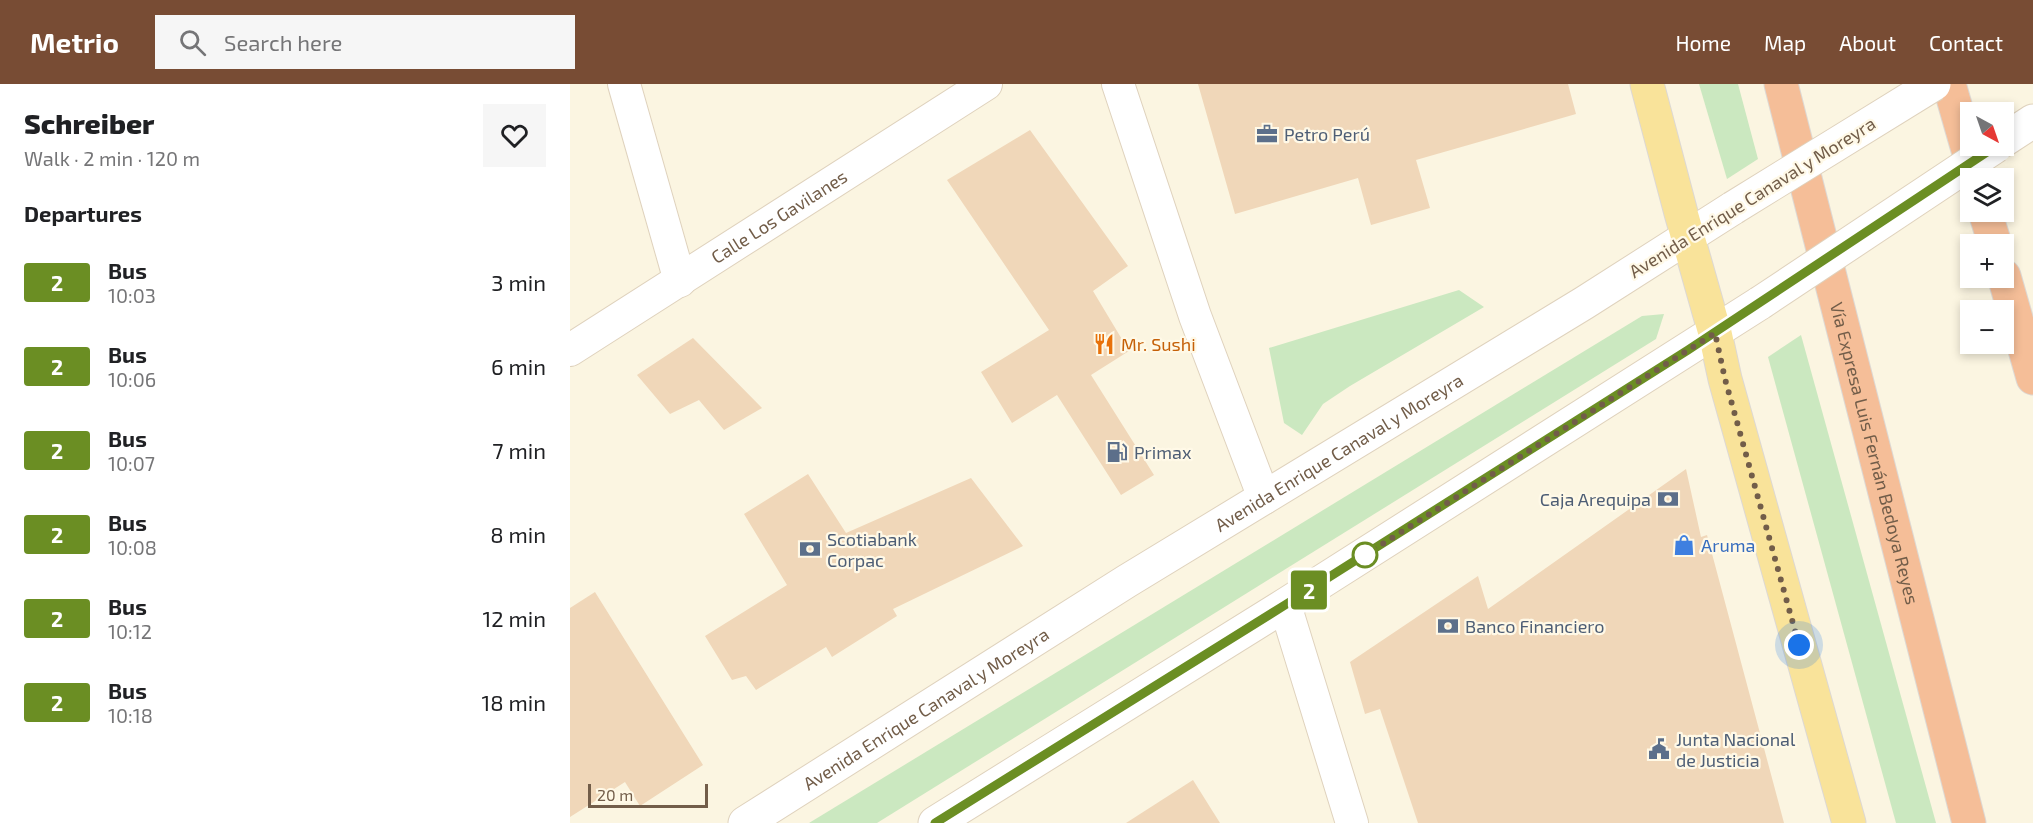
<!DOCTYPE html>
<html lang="en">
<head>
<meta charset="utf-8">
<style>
  :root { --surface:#fff; --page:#f6f6f6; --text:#202124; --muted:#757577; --accent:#784c34 }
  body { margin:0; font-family:"Exo 2",sans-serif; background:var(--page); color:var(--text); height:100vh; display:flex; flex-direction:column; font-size:22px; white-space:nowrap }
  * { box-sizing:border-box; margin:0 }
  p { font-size:20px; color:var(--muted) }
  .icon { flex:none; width:33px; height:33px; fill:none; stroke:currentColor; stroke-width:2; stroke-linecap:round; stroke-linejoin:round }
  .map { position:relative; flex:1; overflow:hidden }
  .details { display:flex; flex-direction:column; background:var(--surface); width:570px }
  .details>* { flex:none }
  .badge { padding:0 12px; border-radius:4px; font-size:21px; line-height:39px }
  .needle { width:39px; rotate:140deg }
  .fabs { position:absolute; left:1390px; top:18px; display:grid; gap:12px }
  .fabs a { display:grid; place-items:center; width:54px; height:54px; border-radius:0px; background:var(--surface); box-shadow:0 3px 9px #0003; font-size:30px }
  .scale { position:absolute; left:18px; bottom:15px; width:120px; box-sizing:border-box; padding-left:6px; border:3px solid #725d49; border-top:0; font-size:16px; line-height:21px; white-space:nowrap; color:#725d49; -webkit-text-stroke:4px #fff9e7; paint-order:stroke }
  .you { position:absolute; width:30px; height:30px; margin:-15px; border:4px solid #fff; border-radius:50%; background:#1a73e8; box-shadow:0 0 0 9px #1a73e833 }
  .map>.badge { position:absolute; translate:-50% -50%; box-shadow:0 0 0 3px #fff }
  h2 { padding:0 24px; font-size:22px; line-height:54px }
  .round { display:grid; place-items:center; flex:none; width:63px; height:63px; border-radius:0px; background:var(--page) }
  .head { display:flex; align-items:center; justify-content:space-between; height:102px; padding:0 24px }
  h1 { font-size:28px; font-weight:800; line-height:45px }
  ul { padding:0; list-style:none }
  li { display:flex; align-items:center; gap:18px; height:84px; padding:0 24px }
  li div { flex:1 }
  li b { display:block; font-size:22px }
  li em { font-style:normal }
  li .badge { min-width:66px; font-weight:700; text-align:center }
  header { display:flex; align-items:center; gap:36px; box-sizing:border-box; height:84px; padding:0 30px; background:var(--accent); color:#fff }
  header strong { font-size:28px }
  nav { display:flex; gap:33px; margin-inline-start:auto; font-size:21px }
  .search { width:420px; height:54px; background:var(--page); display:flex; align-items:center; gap:15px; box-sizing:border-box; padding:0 21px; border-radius:0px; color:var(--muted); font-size:22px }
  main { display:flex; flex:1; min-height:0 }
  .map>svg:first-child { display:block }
  .green { fill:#cbe8c0 }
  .building { fill:#f0d7b9 }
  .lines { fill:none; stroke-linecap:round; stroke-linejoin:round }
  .minor-casing { stroke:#dfd2bd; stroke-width:34 }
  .tertiary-casing { stroke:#dfd2bd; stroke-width:35 }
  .primary-casing { stroke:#ddd8d3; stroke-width:35 }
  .motorway-casing { stroke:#ddd8d3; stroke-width:35 }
  .minor { stroke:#fff; stroke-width:32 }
  .tertiary { stroke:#fff; stroke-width:33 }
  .primary { stroke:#f9e39a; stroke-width:33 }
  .motorway { stroke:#f5be98; stroke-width:33 }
  .tertiary-bridge-casing { stroke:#dfd2bd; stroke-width:35; stroke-linecap:butt }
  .tertiary-bridge { stroke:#fff; stroke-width:33 }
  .line-casing { stroke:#fff; stroke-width:14 }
  .line { stroke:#6b8e23; stroke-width:9 }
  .walk { stroke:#725d49; stroke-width:6; stroke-dasharray:0 10.8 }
  .stop-dot { fill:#fff; stroke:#6b8e23; stroke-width:3 }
  .labels { text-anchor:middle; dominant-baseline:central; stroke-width:4.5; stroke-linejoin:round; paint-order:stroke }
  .service-label { font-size:18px; fill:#4e5e75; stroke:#fff9e7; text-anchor:start }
  .street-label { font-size:18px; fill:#725d49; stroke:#fff9e7 }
  .food-label { font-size:18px; fill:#c56008; stroke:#fff9e7; text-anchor:start }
  .shop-label { font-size:18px; fill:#366cbe; stroke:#fff9e7; text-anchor:start }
</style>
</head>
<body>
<header>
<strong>Metrio</strong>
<div class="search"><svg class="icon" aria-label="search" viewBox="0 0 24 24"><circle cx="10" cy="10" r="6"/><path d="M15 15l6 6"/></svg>Search here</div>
<nav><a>Home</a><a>Map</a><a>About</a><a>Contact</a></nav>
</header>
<main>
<section class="details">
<div class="head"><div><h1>Schreiber</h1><p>Walk · 2 min · 120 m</p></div><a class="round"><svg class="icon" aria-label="heart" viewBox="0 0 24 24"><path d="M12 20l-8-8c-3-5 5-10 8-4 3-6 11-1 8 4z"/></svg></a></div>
<h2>Departures</h2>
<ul>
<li><span class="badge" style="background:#6b8e23;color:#fff">2</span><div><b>Bus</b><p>10:03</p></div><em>3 min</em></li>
<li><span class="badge" style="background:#6b8e23;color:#fff">2</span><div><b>Bus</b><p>10:06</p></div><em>6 min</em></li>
<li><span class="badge" style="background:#6b8e23;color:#fff">2</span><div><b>Bus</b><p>10:07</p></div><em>7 min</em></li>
<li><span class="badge" style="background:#6b8e23;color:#fff">2</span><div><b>Bus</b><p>10:08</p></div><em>8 min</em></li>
<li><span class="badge" style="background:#6b8e23;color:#fff">2</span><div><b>Bus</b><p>10:12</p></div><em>12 min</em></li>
<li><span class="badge" style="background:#6b8e23;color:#fff">2</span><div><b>Bus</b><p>10:18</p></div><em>18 min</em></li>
</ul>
</section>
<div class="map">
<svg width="1463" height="739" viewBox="0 0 1463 739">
  <rect width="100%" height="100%" fill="#fbf5e1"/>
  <!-- green -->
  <g class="green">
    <polygon points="1129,0 1168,0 1188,75 1157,95"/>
    <polygon points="889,206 914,223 780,302 753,320 732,351 714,339 699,264"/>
    <polygon points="1094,230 1086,255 307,739 239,739 1072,232"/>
    <polygon points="1231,251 1366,739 1326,739 1198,273"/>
  </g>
  <!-- building -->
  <g class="building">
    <polygon points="628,0 998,0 1006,30 846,76 860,124 801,141 788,94 665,130"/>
    <polygon points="460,46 558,182 523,207 559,267 521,291 584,391 551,411 487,311 442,339 411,288 479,246 377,96"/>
    <polygon points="123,254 192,324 154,346 129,316 100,330 67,291"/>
    <polygon points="1116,385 1131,453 1137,451 1214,739 848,739 810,625 795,630 780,578 908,492 918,525"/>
    <polygon points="238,390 276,449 401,394 453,462 323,525 327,532 262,573 256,563 186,606 176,592 162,596 135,552 217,501 174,430"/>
    <polygon points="25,508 133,681 70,722 55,698 0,733 0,524"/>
    <polygon points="623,696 650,739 556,739"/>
  </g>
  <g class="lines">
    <defs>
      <g id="minor">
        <polyline points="54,0 110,197"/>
        <polyline points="548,0 625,232 694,414"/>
        <path id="s1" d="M0 266 416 0"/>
        <polyline points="715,521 782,739"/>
      </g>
      <g id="tertiary">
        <polyline points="1434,56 1463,37"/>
        <path id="s2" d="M175 739 557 497 1014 219 1163 124"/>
        <polyline points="365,739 715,521 1190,219"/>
      </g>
      <polyline id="primary" points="1077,0 1111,129 1145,249 1155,295 1279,739"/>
      <g id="motorway">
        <path id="s3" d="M1211 0 1399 739"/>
        <polyline points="1379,0 1406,94"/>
        <polyline points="1415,128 1425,160"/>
        <polyline points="1434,192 1463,294"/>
      </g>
    </defs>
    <!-- minor casing -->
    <use href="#minor" class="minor-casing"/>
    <!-- tertiary casing -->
    <use href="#tertiary" class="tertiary-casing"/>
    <!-- primary casing -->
    <use href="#primary" class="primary-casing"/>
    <!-- motorway casing -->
    <use href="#motorway" class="motorway-casing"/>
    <!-- minor -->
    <use href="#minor" class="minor"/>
    <!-- tertiary -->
    <use href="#tertiary" class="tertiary"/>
    <!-- primary -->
    <use href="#primary" class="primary"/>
    <!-- motorway -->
    <use href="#motorway" class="motorway"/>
    <defs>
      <g id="tertiary-bridge">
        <polyline points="1163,124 1364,0"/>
        <polyline points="1190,219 1426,62"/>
      </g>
    </defs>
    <!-- tertiary-bridge casing -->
    <use href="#tertiary-bridge" class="tertiary-bridge-casing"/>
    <!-- tertiary-bridge -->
    <use href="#tertiary-bridge" class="tertiary-bridge"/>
  </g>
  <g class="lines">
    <defs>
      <polyline id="line" points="365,739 715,521 1118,266 1426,62"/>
    </defs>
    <!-- line casing -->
    <use href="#line" class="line-casing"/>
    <!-- line -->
    <use href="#line" class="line"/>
    <!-- walk -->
    <polyline class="walk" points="795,471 1145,249 1155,295 1229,561"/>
  </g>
  <!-- icons -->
  <defs>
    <symbol id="office-bare" viewBox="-9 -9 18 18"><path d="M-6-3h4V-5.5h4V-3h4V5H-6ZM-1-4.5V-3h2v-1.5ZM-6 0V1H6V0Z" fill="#5c6f8a" stroke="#fff9e7" stroke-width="2.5" paint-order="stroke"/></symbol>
    <symbol id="restaurant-bare" viewBox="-9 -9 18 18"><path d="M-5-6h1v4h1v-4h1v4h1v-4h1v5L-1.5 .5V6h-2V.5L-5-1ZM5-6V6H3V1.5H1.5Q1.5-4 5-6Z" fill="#e8710a" stroke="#fff9e7" stroke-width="2.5" paint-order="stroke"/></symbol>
    <symbol id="fuel-bare" viewBox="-9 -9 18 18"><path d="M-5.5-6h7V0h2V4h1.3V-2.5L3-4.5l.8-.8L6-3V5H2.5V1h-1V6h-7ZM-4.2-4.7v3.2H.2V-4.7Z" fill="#5c6f8a" stroke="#fff9e7" stroke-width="2.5" paint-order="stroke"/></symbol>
    <symbol id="bank-bare" viewBox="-9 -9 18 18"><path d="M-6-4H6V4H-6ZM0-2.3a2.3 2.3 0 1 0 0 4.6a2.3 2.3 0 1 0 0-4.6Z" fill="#5c6f8a" stroke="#fff9e7" stroke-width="2.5" paint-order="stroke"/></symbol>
    <symbol id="shop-bare" viewBox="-9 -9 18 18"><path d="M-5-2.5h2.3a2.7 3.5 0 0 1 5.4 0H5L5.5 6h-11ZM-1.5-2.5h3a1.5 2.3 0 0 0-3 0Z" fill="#3f7fe0" stroke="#fff9e7" stroke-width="2.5" paint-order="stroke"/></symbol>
    <symbol id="civic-bare" viewBox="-9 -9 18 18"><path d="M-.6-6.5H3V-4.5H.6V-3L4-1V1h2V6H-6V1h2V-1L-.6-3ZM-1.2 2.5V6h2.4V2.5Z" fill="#5c6f8a" stroke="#fff9e7" stroke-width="2.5" paint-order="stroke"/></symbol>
  </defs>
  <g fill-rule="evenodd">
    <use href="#office-bare" x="682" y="35" width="30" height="30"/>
    <use href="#restaurant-bare" x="519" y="245" width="30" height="30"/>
    <use href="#fuel-bare" x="532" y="353" width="30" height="30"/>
    <use href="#bank-bare" x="1083" y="400" width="30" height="30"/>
    <use href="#shop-bare" x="1099" y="446" width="30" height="30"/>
    <use href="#bank-bare" x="225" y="450" width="30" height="30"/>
    <use href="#bank-bare" x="863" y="527" width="30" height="30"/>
    <use href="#civic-bare" x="1074" y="650" width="30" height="30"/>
  </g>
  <!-- markers -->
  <circle class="stop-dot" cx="795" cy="471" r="12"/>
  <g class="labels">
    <!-- service labels -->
    <g class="service-label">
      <text x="714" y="50">Petro Perú</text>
      <text x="564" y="368">Primax</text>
      <text x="1081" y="415" text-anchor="end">Caja Arequipa</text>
      <text x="257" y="455">Scotiabank<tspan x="257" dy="21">Corpac</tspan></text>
      <text x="895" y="542">Banco Financiero</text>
      <text x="1106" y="655">Junta Nacional<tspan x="1106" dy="21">de Justicia</tspan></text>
    </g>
    <!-- street labels -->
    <g class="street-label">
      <text transform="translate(1182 113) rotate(-32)">Avenida Enrique Canaval y Moreyra</text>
      <text stroke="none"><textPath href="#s1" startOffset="248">Calle Los Gavilanes</textPath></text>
      <text stroke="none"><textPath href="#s2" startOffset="700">Avenida Enrique Canaval y Moreyra</textPath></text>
      <text stroke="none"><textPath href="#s3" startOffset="381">Vía Expresa Luis Fernán Bedoya Reyes</textPath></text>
      <text stroke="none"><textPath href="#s2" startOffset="214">Avenida Enrique Canaval y Moreyra</textPath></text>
    </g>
    <!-- food labels -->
    <g class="food-label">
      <text x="551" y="260">Mr. Sushi</text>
    </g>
    <!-- shop labels -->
    <g class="shop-label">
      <text x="1131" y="461">Aruma</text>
    </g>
  </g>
</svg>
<div class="fabs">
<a><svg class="needle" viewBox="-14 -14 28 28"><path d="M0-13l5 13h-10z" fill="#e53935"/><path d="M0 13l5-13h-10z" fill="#757577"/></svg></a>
<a><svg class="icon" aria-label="layers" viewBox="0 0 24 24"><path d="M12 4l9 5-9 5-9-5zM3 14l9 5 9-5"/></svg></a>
<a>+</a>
<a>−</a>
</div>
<div class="scale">20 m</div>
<div class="you" style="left:1229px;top:561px"></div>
<b class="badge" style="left:739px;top:506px;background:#6b8e23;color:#fff">2</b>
</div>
</main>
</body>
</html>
